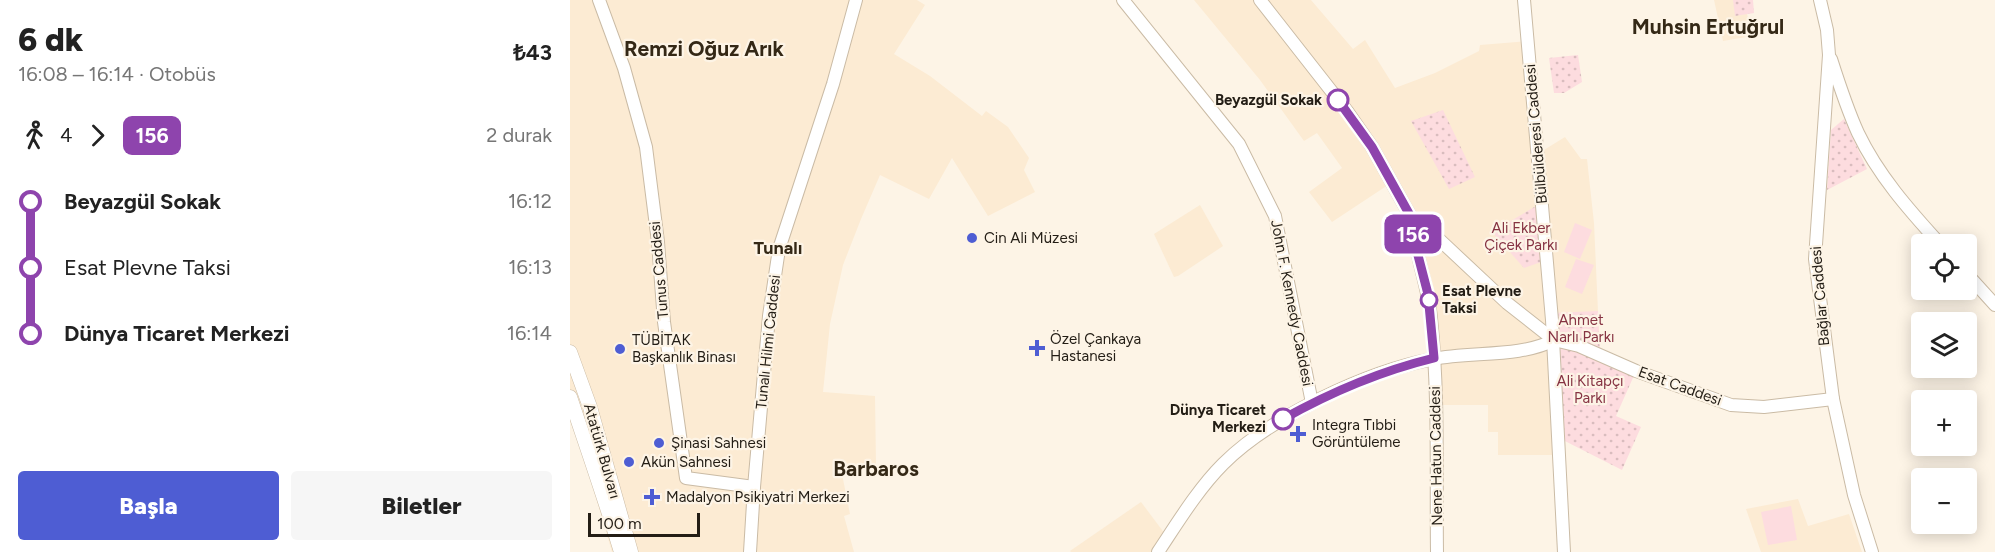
<!DOCTYPE html>
<html lang="tr">
<head>
<meta charset="utf-8">
<style>
  :root { --surface:#fff; --page:#f6f6f6; --text:#222; --muted:#767676; --accent:#4e5dd3 }
  body { margin:0; font-family:Figtree,sans-serif; background:var(--page); color:var(--text); height:100vh; display:flex; flex-direction:column; font-size:22px; white-space:nowrap }
  * { box-sizing:border-box; margin:0 }
  p { font-size:20px; color:var(--muted) }
  .icon { flex:none; width:33px; height:33px; fill:none; stroke:currentColor; stroke-width:2; stroke-linecap:round; stroke-linejoin:round }
  .map { position:relative; flex:1; overflow:hidden }
  .panel { display:flex; flex-direction:column; background:var(--surface); width:570px }
  .panel>* { flex:none }
  .badge { padding:0 12px; border-radius:9px; font-size:21px; line-height:39px }
  .controls { position:absolute; left:1341px; top:234px; display:grid; gap:12px }
  .controls a { display:grid; place-items:center; width:66px; height:66px; border-radius:6px; background:var(--surface); box-shadow:0 3px 15px #0003; font-size:30px }
  .scale { position:absolute; left:18px; bottom:15px; width:112px; box-sizing:border-box; padding-left:6px; border:3px solid #231d15; border-top:0; font-size:16px; line-height:21px; white-space:nowrap; color:#231d15; -webkit-text-stroke:4px #fdf4e6; paint-order:stroke }
  .map>.badge { position:absolute; translate:-50% -50%; box-shadow:0 0 0 3px #fff }
  .legs { display:flex; align-items:center; gap:9px; height:66px; padding:0 18px; font-size:20px }
  .legs p { margin-inline-start:auto }
  .overview { display:flex; align-items:center; justify-content:space-between; height:102px; padding:0 18px }
  h1 { font-size:33px; font-weight:800; line-height:45px }
  .cta { display:flex; gap:12px; margin-top:auto; padding:12px 18px }
  .cta a { flex:1; height:69px; border-radius:6px; background:var(--accent); color:#fff; font-size:24px; font-weight:800; line-height:69px; text-align:center }
  .cta a+a { background:var(--page); color:var(--text) }
  ul { padding:0 18px; list-style:none }
  li { display:flex; align-items:center; gap:21px; height:66px; font-size:22px }
  li i { display:grid; place-items:center; width:9px; height:100%; margin:0 8px; background:currentColor }
  li i::after { content:''; width:15px; height:15px; margin:-8px; border:4px solid; border-radius:50%; background:var(--surface) }
  li p { margin-inline-start:auto }
  li:first-child i { background:linear-gradient(#0000 50%,currentColor 0) }
  li:last-child i { background:linear-gradient(currentColor 50%,#0000 0) }
  main { display:flex; flex:1; min-height:0 }
  .map>svg:first-child { display:block }
  .built { fill:#fcebd3 }
  .green { fill:#fddcdf }
  .park { fill:url(#park-dots) }
  .lines { fill:none; stroke-linecap:round; stroke-linejoin:round }
  .secondary-casing { stroke:#cabba5; stroke-width:14 }
  .primary-casing { stroke:#cabba5; stroke-width:15 }
  .secondary { stroke:#fff; stroke-width:12 }
  .primary { stroke:#fff; stroke-width:14 }
  .line-1-casing { stroke:#fff; stroke-width:14 }
  .line-1 { stroke:#8e44ad; stroke-width:9 }
  .stop-1-dot { fill:#fff; stroke:#8e44ad; stroke-width:3 }
  .poi-dot { fill:#4e5dd3; stroke:#fdf4e6; stroke-width:2 }
  .labels { text-anchor:middle; dominant-baseline:central; stroke-width:4.5; stroke-linejoin:round; paint-order:stroke }
  .stop-label { font-size:15px; font-weight:bold; fill:#231d15; stroke:#fdf4e6; text-anchor:end }
  .street-label { font-size:15px; fill:#231d15; stroke:#fdf4e6 }
  .park-label { font-size:15px; fill:#863343; stroke:#fdf4e6 }
  .poi-label { font-size:15px; fill:#231d15; stroke:#fdf4e6; text-anchor:start }
  .quarter-label { font-size:18px; font-weight:bold; fill:#342816; stroke:#fdf4e6 }
  .district-label { font-size:21px; font-weight:bold; fill:#342816; stroke:#fdf4e6 }
</style>
</head>
<body>
<main>
<section class="panel">
<div class="overview"><div><h1>6 dk</h1><p>16:08 – 16:14 · Otobüs</p></div><b>₺43</b></div>
<div class="legs"><svg class="icon" aria-label="walk" viewBox="0 0 24 24"><circle cx="13" cy="4" r="2"/><path d="M13 8l-2 6 4 7M11 14l-3 7M7 12l3-4h3l4 4"/></svg>4<svg class="icon" aria-label="forward" viewBox="0 0 24 24"><path d="M9 5l7 7-7 7"/></svg><b class="badge" style="background:#8e44ad;color:#fff">156</b><p>2 durak</p></div>
<ul>
<li><i style="color:#8e44ad"></i><b>Beyazgül Sokak</b><p>16:12</p></li>
<li><i style="color:#8e44ad"></i><span>Esat Plevne Taksi</span><p>16:13</p></li>
<li><i style="color:#8e44ad"></i><b>Dünya Ticaret Merkezi</b><p>16:14</p></li>
</ul>
<div class="cta"><a>Başla</a><a>Biletler</a></div>
</section>
<div class="map">
<svg width="1425" height="552" viewBox="0 0 1425 552">
  <defs>
    <pattern id="park-dots" width="8" height="8" patternUnits="userSpaceOnUse" patternTransform="scale(1.5)"><rect width="8" height="8" fill="#fddcdf"/><path d="M2 2h.1M6 6h.1" fill="none" stroke="#d9bcbe" stroke-width="1.8" stroke-linecap="round"/></pattern>
  </defs>
  <rect width="100%" height="100%" fill="#fdf4e6"/>
  <!-- built -->
  <g class="built">
    <polygon points="0,0 347,0 355,5 324,54 360,76 412,116 416,111 438,127 459,158 454,170 465,192 418,216 382,158 359,199 310,175 291,219 273,265 260,324 253,392 305,396 306,465 272,474 280,514 274,516 284,552 42,552 18,470 0,397"/>
    <polygon points="624,0 741,0 783,49 795,40 825,88 865,73 909,51 910,45 958,41 969,153 995,137 1011,159 1017,159 1024,223 1030,356 988,455 928,455 928,432 918,432 918,405 865,405 864,358 843,236 821,183 762,222 739,192 772,168 747,133 734,141 690,80"/>
    <polygon points="1144,0 1174,0 1182,36 1153,41"/>
    <polygon points="630,205 653,246 608,276 604,277 584,234"/>
    <polygon points="1228,499 1238,526 1279,514 1292,552 1191,552 1176,509"/>
    <polygon points="571,502 598,538 588,552 501,552 500,551"/>
  </g>
  <!-- green -->
  <g class="green">
    <polygon points="1005,223 1022,230 1010,259 994,252"/>
    <polygon points="1006,259 1024,265 1012,294 995,287"/>
    <polygon points="1221,506 1227,540 1198,545 1191,512"/>
  </g>
  <!-- park -->
  <g class="park">
    <polygon points="1163,0 1183,0 1184,13 1165,16"/>
    <polygon points="1008,55 1012,82 994,93 984,93 979,58"/>
    <polygon points="873,110 905,177 879,189 841,121"/>
    <polygon points="1274,119 1297,169 1257,190 1261,130"/>
    <polygon points="966,206 974,261 954,268 922,232"/>
    <polygon points="1028,311 1030,355 1066,371 1046,416 1071,427 1052,470 987,437 982,313"/>
  </g>
  <g class="lines">
    <defs>
      <g id="secondary">
        <polyline points="29,0 54,68 76,147 88,242 94,322 116,478 184,487"/>
        <polyline points="553,0 669,144 705,216 742,403"/>
        <polyline points="690,0 777,111 802,147 842,219 857,228 937,303 984,340 1009,346 1066,371 1161,405 1194,407 1263,399"/>
        <polyline points="954,0 982,320 994,552"/>
        <polyline points="1250,0 1257,30 1259,55 1245,259 1263,399 1284,495 1302,552"/>
        <path d="M1261 59C1269 84 1277 109 1288 133 1308 175 1339 210 1370 244"/>
        <path d="M842 219C844 252 858 284 861 318 869 395 866 474 867 552"/>
        <polyline points="1396,273 1425,305"/>
        <polyline points="180,552 184,487 199,316 209,249 263,84 286,0"/>
        <path d="M588 552C608 522 628 489 653 464 700 417 798 371 863 359 901 351 950 358 984 340"/>
      </g>
      <g id="primary">
        <polyline points="0,352 20,407 61,552"/>
        <path d="M0 397C17 448 35 499 51 552"/>
      </g>
    </defs>
    <!-- secondary casing -->
    <use href="#secondary" class="secondary-casing"/>
    <!-- primary casing -->
    <use href="#primary" class="primary-casing"/>
    <!-- secondary -->
    <use href="#secondary" class="secondary"/>
    <!-- primary -->
    <use href="#primary" class="primary"/>
  </g>
  <g class="lines">
    <defs>
      <path id="line-1" d="M713 419C761 392 811 371 864 358L858 294 843 236 842 219 802 147 768 100"/>
    </defs>
    <!-- line-1 casing -->
    <use href="#line-1" class="line-1-casing"/>
    <!-- line-1 -->
    <use href="#line-1" class="line-1"/>
  </g>
  <!-- markers -->
  <g class="stop-1-dot">
    <circle cx="768" cy="100" r="10"/>
    <circle cx="859" cy="300" r="8"/>
    <circle cx="713" cy="419" r="10"/>
  </g>
  <g class="poi-dot">
    <circle cx="402" cy="238" r="6"/>
    <path d="M464 339h6v6h6v6h-6v6h-6v-6h-6v-6h6z"/>
    <circle cx="50" cy="349" r="6"/>
    <path d="M725 425h6v6h6v6h-6v6h-6v-6h-6v-6h6z"/>
    <circle cx="89" cy="443" r="6"/>
    <circle cx="59" cy="462" r="6"/>
    <path d="M79 488h6v6h6v6h-6v6h-6v-6h-6v-6h6z"/>
  </g>
  <g class="labels">
    <!-- stop labels -->
    <g class="stop-label">
      <text x="752" y="100">Beyazgül Sokak</text>
      <text x="872" y="291" text-anchor="start">Esat Plevne<tspan x="872" dy="17">Taksi</tspan></text>
      <text x="696" y="410">Dünya Ticaret<tspan x="696" dy="17">Merkezi</tspan></text>
    </g>
    <!-- street labels -->
    <g class="street-label">
      <text transform="translate(966 134) rotate(-95)">Bülbülderesi Caddesi</text>
      <text transform="translate(89 270) rotate(-95)">Tunus Caddesi</text>
      <text transform="translate(1250 296) rotate(-95)">Bağlar Caddesi</text>
      <text transform="translate(722 303) rotate(79)">John F. Kennedy Caddesi</text>
      <text transform="translate(198 342) rotate(-84)">Tunalı Hilmi Caddesi</text>
      <text transform="translate(1110 386) rotate(20)">Esat Caddesi</text>
      <text transform="translate(32 451) rotate(74)">Atatürk Bulvarı</text>
      <text transform="translate(866 456) rotate(-91)">Nene Hatun Caddesi</text>
    </g>
    <!-- park labels -->
    <g class="park-label">
      <text x="951" y="228">Ali Ekber<tspan x="951" dy="17">Çiçek Parkı</tspan></text>
      <text x="1011" y="320">Ahmet<tspan x="1011" dy="17">Narlı Parkı</tspan></text>
      <text x="1020" y="381">Ali Kitapçı<tspan x="1020" dy="17">Parkı</tspan></text>
    </g>
    <!-- poi labels -->
    <g class="poi-label">
      <text x="414" y="238">Cin Ali Müzesi</text>
      <text x="480" y="339">Özel Çankaya<tspan x="480" dy="17">Hastanesi</tspan></text>
      <text x="62" y="340">TÜBİTAK<tspan x="62" dy="17">Başkanlık Binası</tspan></text>
      <text x="742" y="425">Integra Tıbbi<tspan x="742" dy="17">Görüntüleme</tspan></text>
      <text x="101" y="443">Şinasi Sahnesi</text>
      <text x="71" y="462">Akün Sahnesi</text>
      <text x="96" y="497">Madalyon Psikiyatri Merkezi</text>
    </g>
    <!-- quarter labels -->
    <g class="quarter-label">
      <text x="208" y="248">Tunalı</text>
    </g>
    <!-- district labels -->
    <g class="district-label">
      <text x="1138" y="26">Muhsin Ertuğrul</text>
      <text x="134" y="48">Remzi Oğuz Arık</text>
      <text x="306" y="468">Barbaros</text>
    </g>
  </g>
</svg>
<div class="controls">
<a><svg class="icon" aria-label="locate" viewBox="0 0 24 24"><circle cx="12" cy="12" r="6"/><path d="M12 2v4M12 18v4M2 12h4M18 12h4"/></svg></a>
<a><svg class="icon" aria-label="layers" viewBox="0 0 24 24"><path d="M12 4l9 5-9 5-9-5zM3 14l9 5 9-5"/></svg></a>
<a>+</a>
<a>−</a>
</div>
<div class="scale">100 m</div>
<b class="badge" style="left:843px;top:234px;background:#8e44ad;color:#fff">156</b>
</div>
</main>
</body>
</html>
